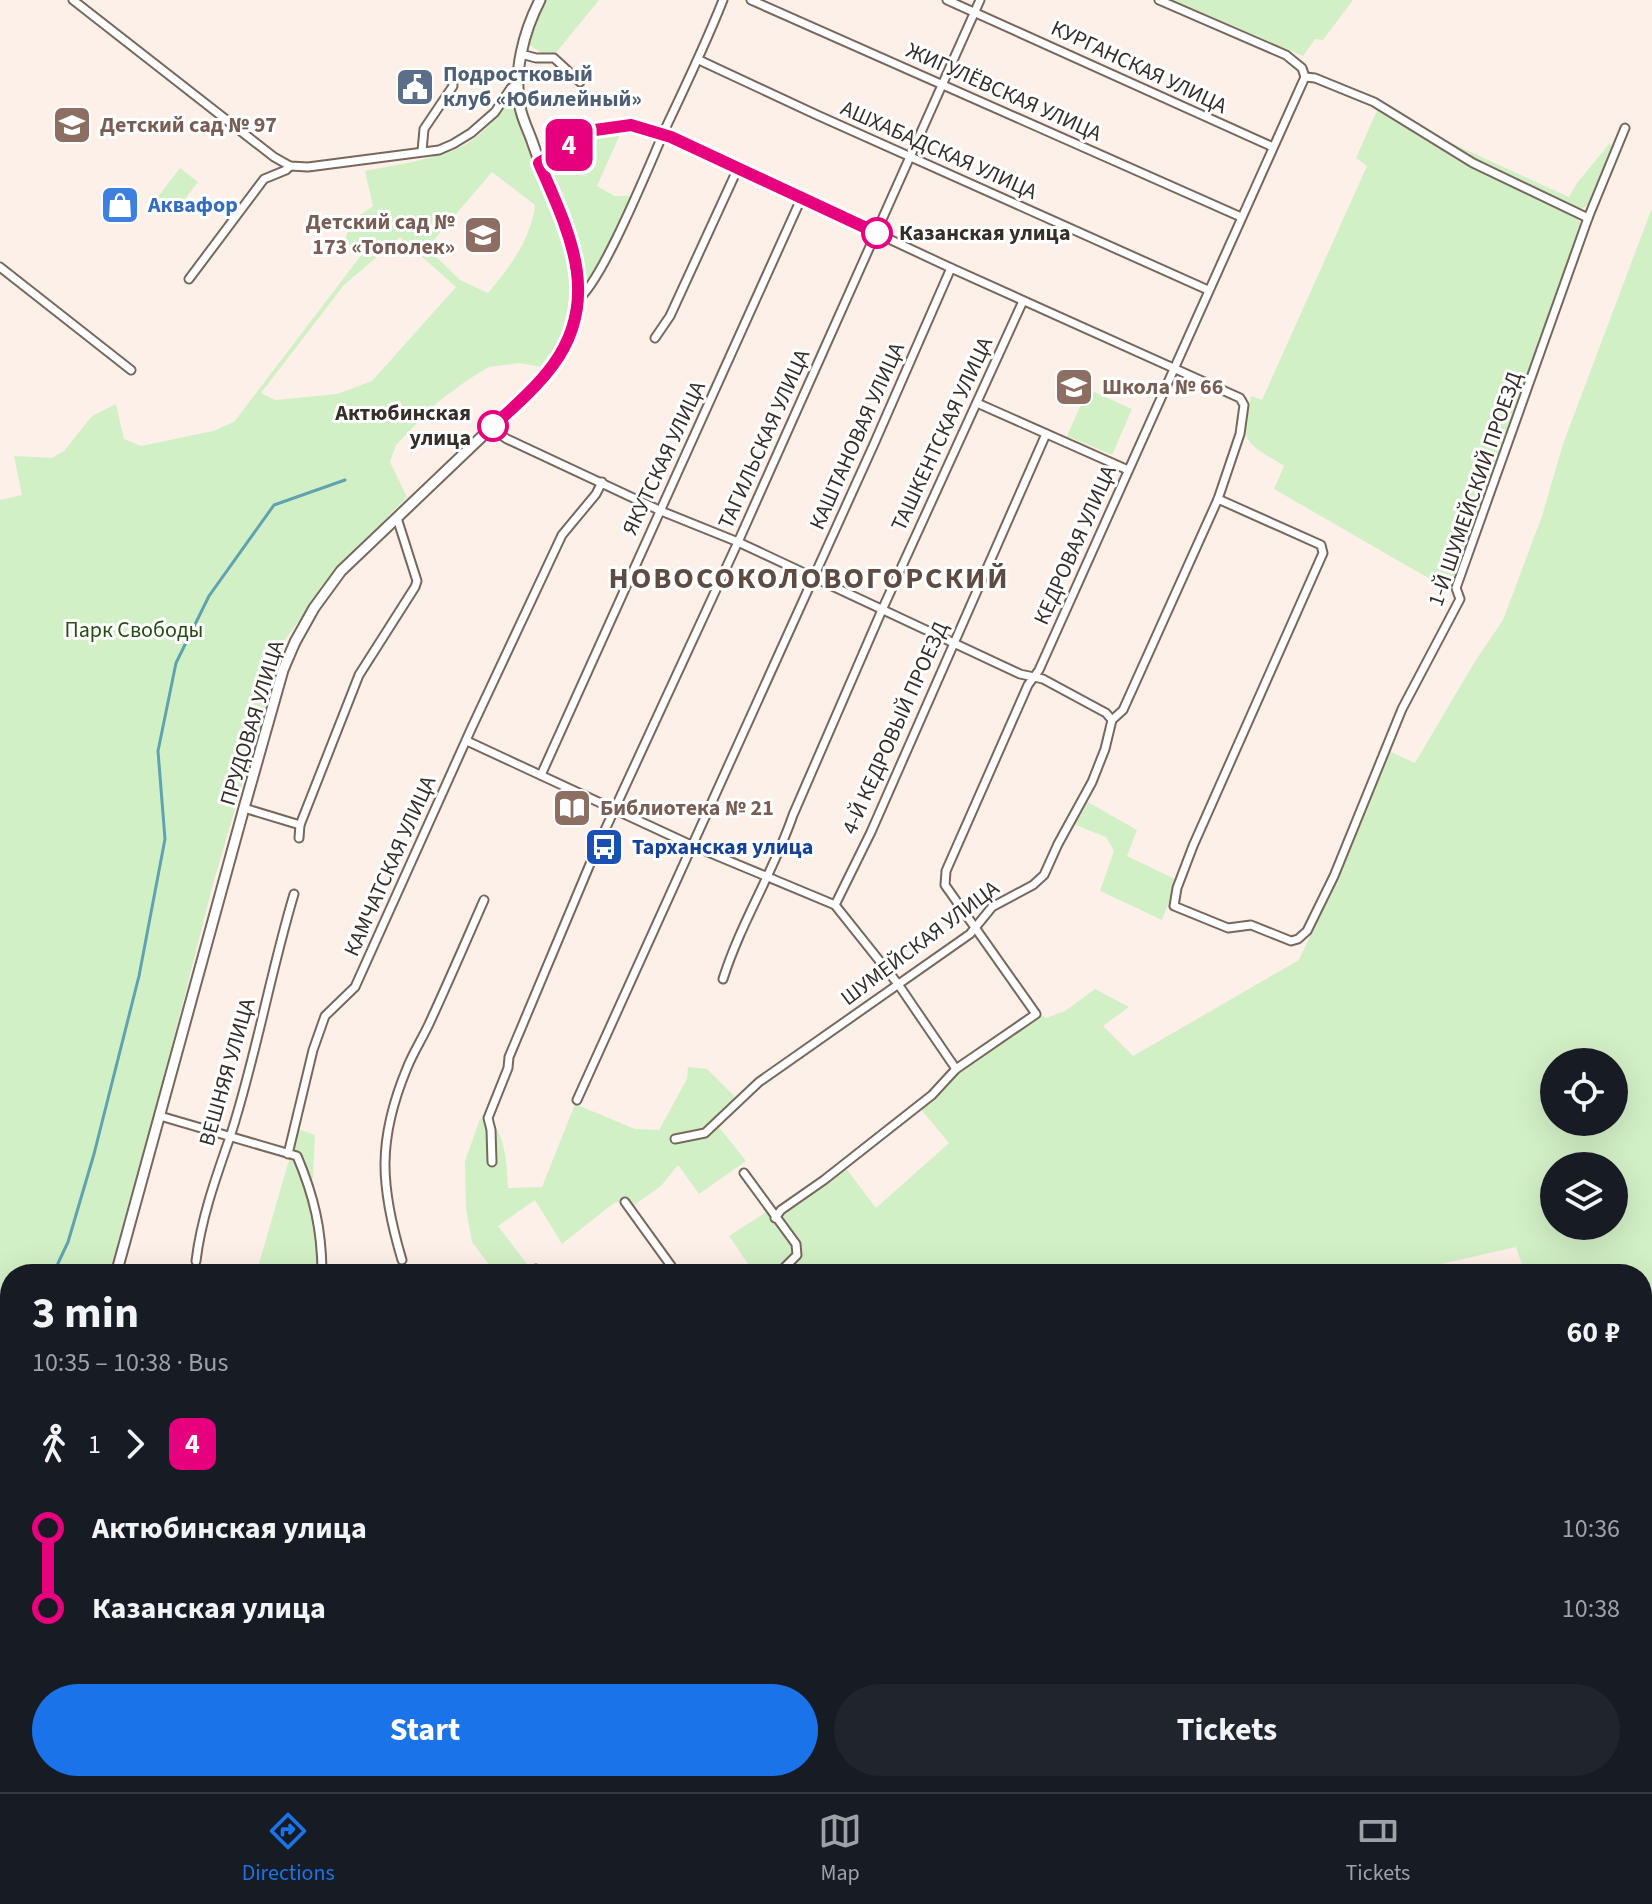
<!DOCTYPE html>
<html lang="en">
<head>
<meta charset="utf-8">
<style>
  :root { --surface:#171b24; --page:#20242c; --text:#f1f3f6; --muted:#9ea1a6; --line:#363941; --accent:#1a73e8 }
  body { margin:0; font-family:"Source Sans 3",sans-serif; background:var(--page); color:var(--text); height:100vh; display:flex; flex-direction:column; font-size:30px; white-space:nowrap }
  * { box-sizing:border-box; margin:0 }
  p { font-size:26px; color:var(--muted) }
  .icon { flex:none; width:44px; height:44px; fill:none; stroke:currentColor; stroke-width:2; stroke-linecap:round; stroke-linejoin:round }
  .map { position:relative; flex:1; overflow:hidden }
  .details { position:absolute; left:0px; top:1264px; width:1652px; height:528px; display:flex; flex-direction:column; background:var(--surface); border-radius:32px 32px 0 0; box-shadow:0 8px 32px #0002 }
  .details>* { flex:none }
  .badge { padding:0 16px; border-radius:12px; font-size:28px; line-height:52px }
  .buttons { position:absolute; left:1540px; top:1048px; display:grid; gap:16px }
  .buttons a { display:grid; place-items:center; width:88px; height:88px; border-radius:50%; background:var(--surface); box-shadow:0 8px 32px #0002; font-size:40px }
  .map>.badge { position:absolute; translate:-50% -50%; box-shadow:0 0 0 4px #fff }
  .legs { display:flex; align-items:center; gap:12px; height:88px; padding:0 32px; font-size:26px }
  .legs p { margin-inline-start:auto }
  .summary { display:flex; align-items:center; justify-content:space-between; height:136px; padding:0 32px }
  h1 { font-size:44px; font-weight:700; line-height:60px }
  .action { display:flex; gap:16px; margin-top:auto; padding:16px 32px }
  .action a { flex:1; height:92px; border-radius:48px; background:var(--accent); color:#fff; font-size:32px; font-weight:700; line-height:92px; text-align:center }
  .action a+a { background:var(--page); color:var(--text) }
  ul { padding:0 32px; list-style:none }
  li { display:flex; align-items:center; gap:28px; height:80px; font-size:30px }
  li i { display:grid; place-items:center; width:12px; height:100%; margin:0 10px; background:currentColor }
  li i::after { content:''; width:20px; height:20px; margin:-10px; border:6px solid; border-radius:50%; background:var(--surface) }
  li p { margin-inline-start:auto }
  li:first-child i { background:linear-gradient(#0000 50%,currentColor 0) }
  li:last-child i { background:linear-gradient(currentColor 50%,#0000 0) }
  .dock { display:flex; justify-content:space-around; align-items:center; height:112px; border-top:2px solid var(--line); background:var(--surface); font-size:22px; color:var(--muted) }
  .dock a { display:grid; justify-items:center; gap:4px }
  .dock .selected { color:var(--accent) }
  .map>svg:first-child { display:block }
  .green { fill:#d2f0c6; fill-rule:evenodd }
  .lines { fill:none; stroke-linecap:round; stroke-linejoin:round }
  .stream { stroke:#60a2b0; stroke-width:3 }
  .street-casing { stroke:#79675c; stroke-width:11 }
  .secondary-casing { stroke:#79675c; stroke-width:13 }
  .street { stroke:#fff; stroke-width:7 }
  .secondary { stroke:#fff; stroke-width:9 }
  .line-1-casing { stroke:#fff; stroke-width:18 }
  .line-1 { stroke:#e6007e; stroke-width:12 }
  .stop-1-dot { fill:#fff; stroke:#e6007e; stroke-width:4 }
  .labels { text-anchor:middle; dominant-baseline:central; stroke-width:6; stroke-linejoin:round; paint-order:stroke }
  .street-label { font-size:22px; fill:#362e29; stroke:#fff }
  .service-label { font-size:22px; font-weight:bold; fill:#4e5e75; stroke:#fff; text-anchor:start }
  .education-label { font-size:22px; font-weight:bold; fill:#785e54; stroke:#fff; text-anchor:start }
  .shop-label { font-size:22px; font-weight:bold; fill:#366cbe; stroke:#fff; text-anchor:start }
  .stop-label { font-size:22px; font-weight:bold; fill:#362e29; stroke:#fff; text-anchor:start }
  .park-label { font-size:22px; fill:#264e11; stroke:#fff }
  .transit-label { font-size:22px; font-weight:bold; fill:#164399; stroke:#fff; text-anchor:start }
  .district-label { font-size:30px; font-weight:bold; letter-spacing:2px; fill:#5e4c42; stroke:#fff }
</style>
</head>
<body>
<div class="map">
<svg width="1652" height="1792" viewBox="0 0 1652 1792">
  <rect width="100%" height="100%" fill="#fdf0e8"/>
  <!-- green -->
  <g class="green">
    <polygon points="545,0 599,0 555,54 542,53 528,44"/>
    <polygon points="1172,0 1353,0 1323,40 1315,39 1303,56"/>
    <path d="M508 103H513C532 176 590 244 569 323 565 338 554 353 546 368L520 363 489 367 469 379 438 402 396 445 390 462 407 497 338 567 285 640 213 884 143 1160 109 1274H10V1517L0 1527V500L22 495 14 456 52 458 64 451 92 416 116 404 124 439 141 446 213 431 234 422 362 254 344 242 352 221 373 206 365 171C394 165 444 158 468 143 483 133 497 117 508 103ZM492 172 535 205C531 239 510 267 488 293L460 280 427 248ZM400 237 456 287 372 381 337 394 275 400 261 393 344 285Z"/>
    <path d="M1378 108 1472 167 1575 216 1582 225 1581 236 1449 590 1274 489 1284 466C1243 440 1241 445 1251 396L1262 400 1367 166 1356 158Z"/>
    <polygon points="622,130 597,186 615,196 633,196 583,292 579,252 547,164 597,134"/>
    <polygon points="1425,131 1569,197 1577,183 1610,143 1613,149 1591,203 1580,210 1474,160"/>
    <polygon points="180,168 198,182 172,216 154,202"/>
    <path d="M1652 208V1770L1642 1768V1274H1525L1516 1247 1397 1274H755L729 1236 842 1163 876 1208 949 1143 918 1106 952 1071 1039 1013 1046 1018 1065 1011 1095 989 1129 1007 1103 1026 1133 1056 1299 960 1337 877 1360 813 1382 767 1387 750 1415 763 1474 663 1503 620 1542 516 1563 444ZM1554 1062H1614V1122H1554ZM1554 1166H1614V1226H1554Z"/>
    <polygon points="1088,389 1132,409 1112,455 1067,436"/>
    <polygon points="1086,801 1137,830 1127,856 1177,880 1162,920 1100,891 1114,851 1106,837 1073,824"/>
    <path d="M688 1067 707 1069 736 1098 739 1107 719 1127 746 1161 699 1194 678 1165 661 1186 633 1206 625 1200 614 1203 562 1244 535 1200 498 1226 530 1268 522 1274H496L472 1242 466 1209 465 1161 480 1119H490C506 1138 507 1164 508 1188L542 1187 575 1104 635 1129 659 1130 687 1079Z"/>
    <polygon points="298,1129 315,1135 313,1178 307,1185 319,1250 317,1274 256,1274"/>
    <polygon points="10,1532 10,1600 0,1607 0,1540"/>
    <polygon points="0,1685 10,1699 10,1782 68,1782 75,1792 0,1792"/>
    <polygon points="1642,1781 1652,1783 1652,1792 1369,1792 1357,1782"/>
    <polygon points="311,1782 295,1792 89,1792 88,1783"/>
  </g>
  <g class="lines">
    <!-- stream -->
    <g class="stream">
      <polyline points="53,1274 68,1242 94,1154 139,976 165,839 158,751 176,663 209,596 274,505 345,480"/>
      <polyline points="0,1384 10,1368"/>
    </g>
    <defs>
      <g id="street">
        <polyline points="73,0 274,157 290,166 308,167 439,150 453,144 471,133 495,112 511,88 518,83"/>
        <polyline points="751,0 1241,217"/>
        <polyline points="947,0 1273,147"/>
        <polyline points="1159,0 1286,55 1302,68 1305,77"/>
        <polyline points="521,54 536,58 554,58 580,82"/>
        <polyline points="699,60 817,115 1208,290"/>
        <polyline points="1305,77 1315,78 1374,102 1473,163 1588,218"/>
        <polyline points="422,151 424,129 453,86 452,75"/>
        <polyline points="539,163 595,130 631,125 671,137 951,268 1240,398 1244,405 1240,434 1218,499 1123,710 1112,720 1105,749 1092,782 1058,844 1044,875 1033,885 992,907 970,934 759,1082 705,1133 675,1139"/>
        <polyline points="0,267 131,370"/>
        <polyline points="189,279 264,179 286,170 290,166"/>
        <path d="M577 300C602 284 652 158 667 125 687 83 706 43 723 0"/>
        <polyline points="655,338 670,316 738,168"/>
        <polyline points="977,403 1128,470"/>
        <polyline points="491,428 507,439 661,511 738,542 1020,674 1043,679 1106,713 1112,720"/>
        <polyline points="1218,499 1321,545 1323,553 1193,846 1177,888 1174,906 1228,928 1251,925 1291,941 1298,939 1307,931 1334,876 1402,709 1460,599 1456,588 1588,218 1625,128"/>
        <polyline points="467,741 691,845 835,905 898,984 956,1069"/>
        <polyline points="541,775 801,199"/>
        <polyline points="244,808 300,825"/>
        <polyline points="299,838 300,825 359,675 415,587 417,581 397,518"/>
        <polyline points="835,905 871,832 1046,434"/>
        <path d="M723 979C741 922 774 871 793 815L882 610 1023 301"/>
        <polyline points="577,1100 874,444 951,268"/>
        <path d="M160 1116 297 1156C314 1196 322 1230 322 1274"/>
        <polyline points="288,1154 313,1050 325,1016 355,987 472,727 562,535 596,494 602,482"/>
        <polyline points="492,1162 491,1130 488,1118 508,1068 509,1057 598,845 738,542 980,0"/>
        <polyline points="744,1173 796,1244 797,1255 778,1274"/>
        <polyline points="625,1202 677,1274"/>
        <polyline points="775,1218 781,1210 824,1180 932,1095 956,1069 1036,1014 945,885 946,871 1028,685 1039,670 1305,77"/>
        <path d="M402 1260C380 1186 377 1140 407 1068 413 1053 422 1039 429 1024 448 983 466 941 484 900"/>
        <path d="M196 1261C201 1219 216 1177 230 1137 256 1057 270 974 294 894"/>
        <polyline points="536,1269 539,1274"/>
        <polyline points="337,1782 344,1792"/>
        <polyline points="646,1782 653,1792"/>
        <polyline points="1110,1782 1118,1792"/>
        <polyline points="1349,1782 1361,1792"/>
        <polyline points="302,1792 318,1782"/>
        <polyline points="418,1792 428,1782"/>
        <polyline points="583,1792 597,1782"/>
        <polyline points="752,1792 766,1782"/>
        <polyline points="908,1792 923,1782"/>
        <polyline points="1065,1792 1079,1782"/>
        <polyline points="1230,1792 1244,1782"/>
      </g>
      <g id="secondary">
        <path d="M116 1274 244 808 283 670 295 642 314 608 341 571 536 385C613 290 565 239 532 141 528 130 522 118 520 107 513 72 524 31 540 0"/>
        <polyline points="0,1533 10,1524"/>
        <polyline points="0,1674 10,1689"/>
        <polyline points="1642,1773 1652,1774"/>
        <polyline points="77,1782 80,1792"/>
      </g>
    </defs>
    <!-- street casing -->
    <use href="#street" class="street-casing"/>
    <!-- secondary casing -->
    <use href="#secondary" class="secondary-casing"/>
    <!-- street -->
    <use href="#street" class="street"/>
    <!-- secondary -->
    <use href="#secondary" class="secondary"/>
  </g>
  <g class="lines">
    <defs>
      <path id="line-1" d="M493 426C514 407 536 388 553 365 603 297 568 230 539 163L595 130 631 125 671 137 877 233"/>
    </defs>
    <!-- line-1 casing -->
    <use href="#line-1" class="line-1-casing"/>
    <!-- line-1 -->
    <use href="#line-1" class="line-1"/>
  </g>
  <!-- icons -->
  <defs>
    <symbol id="civic-square" viewBox="-11 -11 22 22"><rect x="-9" y="-9" width="18" height="18" rx="4" fill="#5c6f8a" stroke="#fff"/><path d="M-.6-6.5H3V-4.5H.6V-3L4-1V1h2V6H-6V1h2V-1L-.6-3ZM-1.2 2.5V6h2.4V2.5Z" fill="#fff"/></symbol>
    <symbol id="school-square" viewBox="-11 -11 22 22"><rect x="-9" y="-9" width="18" height="18" rx="4" fill="#8d6e63" stroke="#fff"/><path d="M0-5L7-2L0 1L-7-2ZM-4 1L0 2.5L4 1V4Q0 6-4 4Z" fill="#fff"/></symbol>
    <symbol id="shop-square" viewBox="-11 -11 22 22"><rect x="-9" y="-9" width="18" height="18" rx="4" fill="#3f7fe0" stroke="#fff"/><path d="M-5-2.5h2.3a2.7 3.5 0 0 1 5.4 0H5L5.5 6h-11ZM-1.5-2.5h3a1.5 2.3 0 0 0-3 0Z" fill="#fff"/></symbol>
    <symbol id="library-square" viewBox="-11 -11 22 22"><rect x="-9" y="-9" width="18" height="18" rx="4" fill="#8d6e63" stroke="#fff"/><path d="M-6-4Q-3-5.5-.7-3.5V5Q-3 3-6 4ZM6-4Q3-5.5 .7-3.5V5Q3 3 6 4Z" fill="#fff"/></symbol>
    <symbol id="bus-square" viewBox="-11 -11 22 22"><rect x="-9" y="-9" width="18" height="18" rx="4" fill="#1a4fb4" stroke="#fff"/><path d="M-5-6H5V4H4V6H2V4H-2V6H-4V4H-5ZM-3.5-4V0h7V-4ZM-3.5 1.2v1.5H-2V1.2ZM2 1.2v1.5H3.5V1.2Z" fill="#fff"/></symbol>
  </defs>
  <g fill-rule="evenodd">
    <use href="#civic-square" x="393" y="65" width="44" height="44"/>
    <use href="#school-square" x="50" y="103" width="44" height="44"/>
    <use href="#shop-square" x="98" y="183" width="44" height="44"/>
    <use href="#school-square" x="461" y="213" width="44" height="44"/>
    <use href="#school-square" x="1052" y="365" width="44" height="44"/>
    <use href="#library-square" x="550" y="786" width="44" height="44"/>
    <use href="#bus-square" x="582" y="825" width="44" height="44"/>
  </g>
  <!-- markers -->
  <g class="stop-1-dot">
    <circle cx="877" cy="233" r="14"/>
    <circle cx="493" cy="426" r="14"/>
  </g>
  <g class="labels">
    <!-- street labels -->
    <g class="street-label">
      <text transform="translate(1139 67) rotate(25)">КУРГАНСКАЯ УЛИЦА</text>
      <text transform="translate(1004 92) rotate(24)">ЖИГУЛЁВСКАЯ УЛИЦА</text>
      <text transform="translate(939 150) rotate(24)">АШХАБАДСКАЯ УЛИЦА</text>
      <text transform="translate(942 434) rotate(-65)">ТАШКЕНТСКАЯ УЛИЦА</text>
      <text transform="translate(857 436) rotate(-66)">КАШТАНОВАЯ УЛИЦА</text>
      <text transform="translate(764 439) rotate(-66)">ТАГИЛЬСКАЯ УЛИЦА</text>
      <text transform="translate(664 458) rotate(-65)">ЯКУТСКАЯ УЛИЦА</text>
      <text transform="translate(1475 489) rotate(-71)">1-Й ШУМЕЙСКИЙ ПРОЕЗД</text>
      <text transform="translate(1075 545) rotate(-66)">КЕДРОВАЯ УЛИЦА</text>
      <text transform="translate(252 723) rotate(-73)">ПРУДОВАЯ УЛИЦА</text>
      <text transform="translate(895 728) rotate(-66)">4-Й КЕДРОВЫЙ ПРОЕЗД</text>
      <text transform="translate(390 866) rotate(-66)">КАМЧАТСКАЯ УЛИЦА</text>
      <text transform="translate(920 943) rotate(-37)">ШУМЕЙСКАЯ УЛИЦА</text>
      <text transform="translate(227 1072) rotate(-74)">ВЕШНЯЯ УЛИЦА</text>
    </g>
    <!-- service labels -->
    <g class="service-label">
      <text x="443" y="74">Подростковый<tspan x="443" dy="25">клуб «Юбилейный»</tspan></text>
    </g>
    <!-- education labels -->
    <g class="education-label">
      <text x="100" y="125">Детский сад № 97</text>
      <text x="455" y="222" text-anchor="end">Детский сад №<tspan x="455" dy="25">173 «Тополек»</tspan></text>
      <text x="1102" y="387">Школа № 66</text>
      <text x="600" y="808">Библиотека № 21</text>
    </g>
    <!-- shop labels -->
    <g class="shop-label">
      <text x="148" y="205">Аквафор</text>
    </g>
    <!-- stop labels -->
    <g class="stop-label">
      <text x="899" y="233">Казанская улица</text>
      <text x="471" y="413" text-anchor="end">Актюбинская<tspan x="471" dy="25">улица</tspan></text>
    </g>
    <!-- park labels -->
    <g class="park-label">
      <text x="134" y="630">Парк Свободы</text>
    </g>
    <!-- transit labels -->
    <g class="transit-label">
      <text x="632" y="847">Тарханская улица</text>
    </g>
    <!-- district labels -->
    <g class="district-label">
      <text x="809" y="578">НОВОСОКОЛОВОГОРСКИЙ</text>
    </g>
  </g>
</svg>
<div class="buttons">
<a><svg class="icon" aria-label="locate" viewBox="0 0 24 24"><circle cx="12" cy="12" r="6"/><path d="M12 2v4M12 18v4M2 12h4M18 12h4"/></svg></a>
<a><svg class="icon" aria-label="layers" viewBox="0 0 24 24"><path d="M12 4l9 5-9 5-9-5zM3 14l9 5 9-5"/></svg></a>
</div>
<b class="badge" style="left:569px;top:145px;background:#e6007e;color:#fff">4</b>
<section class="details">
<div class="summary"><div><h1>3 min</h1><p>10:35 – 10:38 · Bus</p></div><b>60 ₽</b></div>
<div class="legs"><svg class="icon" aria-label="walk" viewBox="0 0 24 24"><circle cx="13" cy="4" r="2"/><path d="M13 8l-2 6 4 7M11 14l-3 7M7 12l3-4h3l4 4"/></svg>1<svg class="icon" aria-label="forward" viewBox="0 0 24 24"><path d="M9 5l7 7-7 7"/></svg><b class="badge" style="background:#e6007e;color:#fff">4</b></div>
<ul>
<li><i style="color:#e6007e"></i><b>Актюбинская улица</b><p>10:36</p></li>
<li><i style="color:#e6007e"></i><b>Казанская улица</b><p>10:38</p></li>
</ul>
<div class="action"><a>Start</a><a>Tickets</a></div>
</section>
</div>
<nav class="dock">
<a class="selected"><svg class="icon" aria-label="directions" viewBox="0 0 24 24"><path d="M12 3l9 9-9 9-9-9zM9 14v-3h6M13 9l2 2-2 2"/></svg>Directions</a>
<a><svg class="icon" aria-label="map" viewBox="0 0 24 24"><path d="M3 6l6-2 6 2 6-2v14l-6 2-6-2-6 2zM9 4v14M15 6v14"/></svg>Map</a>
<a><svg class="icon" aria-label="tickets" viewBox="0 0 24 24"><path d="M3 7h18v10H3zM15 7v10"/></svg>Tickets</a>
</nav>
</body>
</html>
